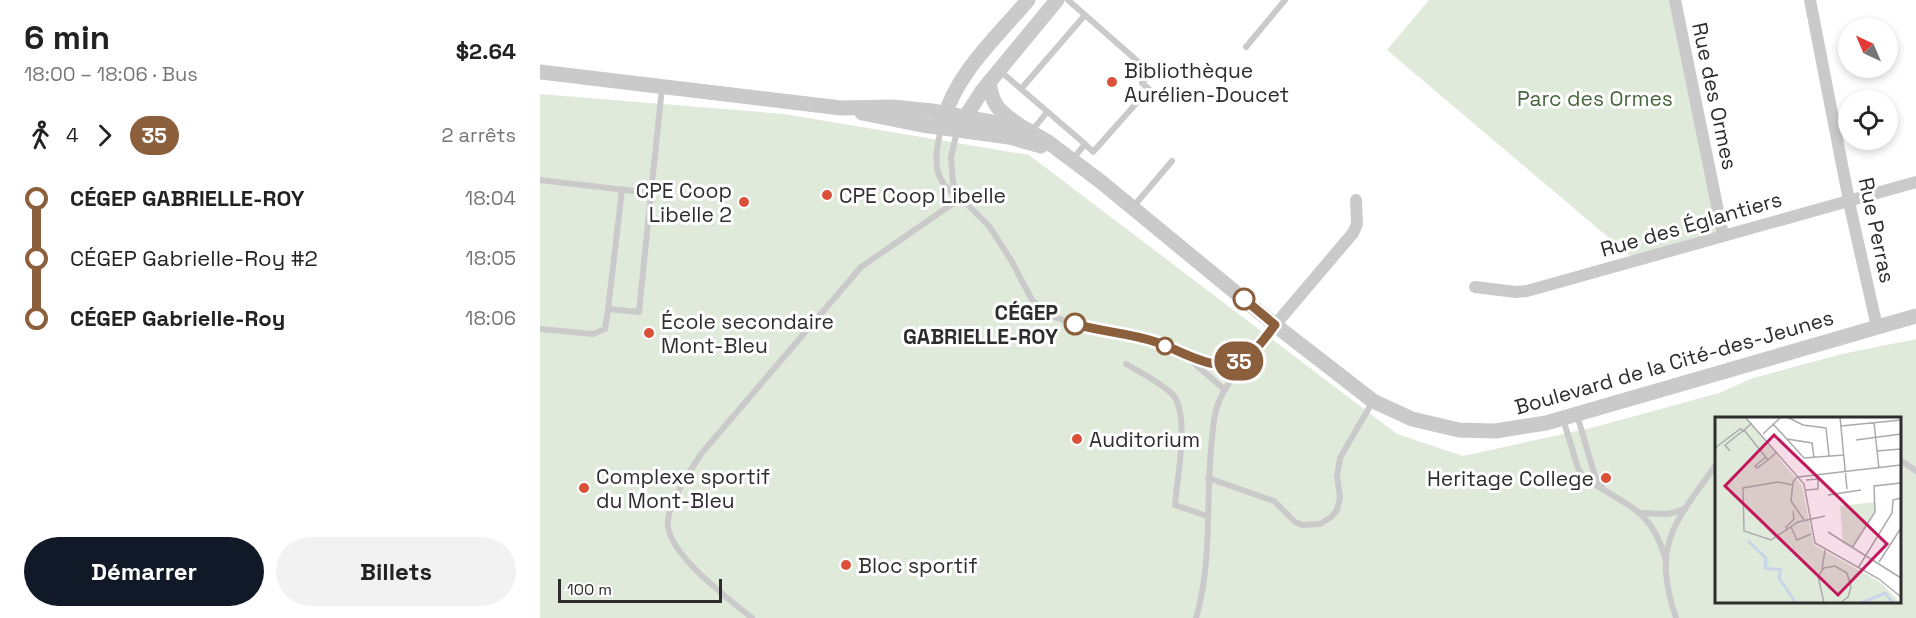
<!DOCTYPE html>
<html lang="fr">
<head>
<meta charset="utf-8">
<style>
  :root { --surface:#fff; --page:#f2f2f2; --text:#222; --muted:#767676; --accent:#111827 }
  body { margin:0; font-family:"Space Grotesk",sans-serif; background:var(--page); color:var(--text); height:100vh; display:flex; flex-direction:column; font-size:22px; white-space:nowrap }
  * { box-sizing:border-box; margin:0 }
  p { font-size:20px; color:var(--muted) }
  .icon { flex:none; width:33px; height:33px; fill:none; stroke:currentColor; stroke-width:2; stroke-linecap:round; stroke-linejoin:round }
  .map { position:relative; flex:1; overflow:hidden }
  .details { display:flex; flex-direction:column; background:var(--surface); width:540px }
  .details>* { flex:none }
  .badge { padding:0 12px; border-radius:20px; font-size:21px; line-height:39px }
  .needle { width:39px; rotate:316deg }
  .tools { position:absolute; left:1298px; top:18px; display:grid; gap:12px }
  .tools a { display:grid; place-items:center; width:60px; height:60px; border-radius:50%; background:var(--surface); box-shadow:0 3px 9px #0003; font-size:30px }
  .scale { position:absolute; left:18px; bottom:15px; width:164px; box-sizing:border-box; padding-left:6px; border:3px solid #2d2d2d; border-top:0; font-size:16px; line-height:21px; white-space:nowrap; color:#2d2d2d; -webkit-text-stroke:4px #fff; paint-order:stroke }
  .map>.badge { position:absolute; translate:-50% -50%; box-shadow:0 0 0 3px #fff }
  .legs { display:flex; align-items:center; gap:9px; height:66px; padding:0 24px; font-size:20px }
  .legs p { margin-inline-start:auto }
  .head { display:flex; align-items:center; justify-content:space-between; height:102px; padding:0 24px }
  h1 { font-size:33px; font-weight:600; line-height:45px }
  .cta { display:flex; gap:12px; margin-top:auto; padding:12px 24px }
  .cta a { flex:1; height:69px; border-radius:36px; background:var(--accent); color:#fff; font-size:24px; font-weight:600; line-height:69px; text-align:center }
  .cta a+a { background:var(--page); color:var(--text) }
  ul { padding:0 24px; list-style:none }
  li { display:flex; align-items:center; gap:21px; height:60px; font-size:22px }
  li i { display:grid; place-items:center; width:9px; height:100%; margin:0 8px; background:currentColor }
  li i::after { content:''; width:15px; height:15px; margin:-8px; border:4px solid; border-radius:50%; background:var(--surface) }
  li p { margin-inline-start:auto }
  li:first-child i { background:linear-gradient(#0000 50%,currentColor 0) }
  li:last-child i { background:linear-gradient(currentColor 50%,#0000 0) }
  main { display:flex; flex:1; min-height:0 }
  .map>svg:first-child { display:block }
  .green { fill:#e0eadb; fill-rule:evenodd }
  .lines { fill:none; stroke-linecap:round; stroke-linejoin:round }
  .service { stroke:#cacaca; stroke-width:6 }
  .minor { stroke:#cacaca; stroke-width:12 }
  .tertiary { stroke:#cacaca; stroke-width:15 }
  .line-1-casing { stroke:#fff; stroke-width:14 }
  .line-1 { stroke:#8b5e3c; stroke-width:9 }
  .poi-dot { fill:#db5038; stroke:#fff; stroke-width:2 }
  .stop-1-dot { fill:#fff; stroke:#8b5e3c; stroke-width:3 }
  .labels { text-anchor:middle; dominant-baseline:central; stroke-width:6; stroke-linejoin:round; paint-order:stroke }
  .poi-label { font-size:21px; fill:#2d2d2d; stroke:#fff; text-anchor:start }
  .street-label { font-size:21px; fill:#2d2d2d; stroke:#fff }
  .park-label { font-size:21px; fill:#47663d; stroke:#fff }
  .stop-label { font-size:21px; font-weight:bold; fill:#2d2d2d; stroke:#fff; text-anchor:end }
  .inset-river { fill:none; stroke:#c8d5e9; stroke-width:3 }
  .inset-road { fill:none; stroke:#ababab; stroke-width:1.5 }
  .view { fill:#c2185b; fill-opacity:0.15; stroke:#c2185b; stroke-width:3 }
  .inset-edge { fill:none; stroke:#2d2d2d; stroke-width:3 }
</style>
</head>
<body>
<main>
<section class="details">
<div class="head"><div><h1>6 min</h1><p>18:00 – 18:06 · Bus</p></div><b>$2.64</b></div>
<div class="legs"><svg class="icon" aria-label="walk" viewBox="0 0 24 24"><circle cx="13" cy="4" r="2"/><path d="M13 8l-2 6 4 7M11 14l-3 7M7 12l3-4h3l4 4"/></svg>4<svg class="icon" aria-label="forward" viewBox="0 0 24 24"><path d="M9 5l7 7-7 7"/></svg><b class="badge" style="background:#8b5e3c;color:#fff">35</b><p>2 arrêts</p></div>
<ul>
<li><i style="color:#8b5e3c"></i><b>CÉGEP GABRIELLE-ROY</b><p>18:04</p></li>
<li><i style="color:#8b5e3c"></i><span>CÉGEP Gabrielle-Roy #2</span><p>18:05</p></li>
<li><i style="color:#8b5e3c"></i><b>CÉGEP Gabrielle-Roy</b><p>18:06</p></li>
</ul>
<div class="cta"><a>Démarrer</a><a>Billets</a></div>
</section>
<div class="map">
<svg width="1376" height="618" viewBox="0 0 1376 618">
  <rect width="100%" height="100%" fill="#fff"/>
  <!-- green -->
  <g class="green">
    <polygon points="889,0 1135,0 1183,235 1095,260 847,50"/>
    <path d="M0 94 244 114 489 155 857 434 923 456 1055 427 1179 393 1213 378 1302 354 1376 339V618H0ZM1176 418H1360V602H1176Z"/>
  </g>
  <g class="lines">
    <!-- service -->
    <g class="service">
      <polyline points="528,0 545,15"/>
      <polyline points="706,47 745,0"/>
      <polyline points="459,70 545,144 553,152 609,89 602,83 611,73 545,15 481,89"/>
      <path d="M401 128C395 157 390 181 420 197"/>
      <polyline points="417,131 411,157 413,183 421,198 449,226 471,260 492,300 511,316 552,329 617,342 669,362 693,363 710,355"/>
      <polyline points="491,132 507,112"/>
      <polyline points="532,160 545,144"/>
      <polyline points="0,180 111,193 122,88"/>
      <polyline points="82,190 68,309 99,312 111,193"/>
      <polyline points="593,207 632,161"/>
      <polyline points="0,329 53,334 65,329 68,309"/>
      <polyline points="647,357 685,390"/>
      <path d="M586 364C599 372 622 383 633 395 650 415 637 479 635 505L667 516"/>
      <polyline points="1037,415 1055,476 1062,487"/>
      <path d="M1023 419 1038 468 1043 476C1081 505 1111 505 1125 558"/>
      <polyline points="1360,460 1376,471"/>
      <polyline points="668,478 734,501 755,522 762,525 780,524 790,518 797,510 800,497 797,476 800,458 833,401"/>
      <polyline points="1101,513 1128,514 1145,509"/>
      <path d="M212 618C189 599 123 551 128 520 130 501 150 471 161 454L321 267 421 198"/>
      <path d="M656 618C672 564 666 505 671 449 673 432 673 414 680 399 691 375 717 346 734 325"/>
      <path d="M1136 618C1111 544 1135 522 1176 465"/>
    </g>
    <!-- minor -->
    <g class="minor">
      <polyline points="1135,0 1183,235"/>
      <polyline points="1270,0 1311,211 1337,327"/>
      <polyline points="935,287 976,292 987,291 1376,182"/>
      <polyline points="735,325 813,233 817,224 816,200"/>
    </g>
    <!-- tertiary -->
    <g class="tertiary">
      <polyline points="0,72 301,108 353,107 392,111 484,128 508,142 560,181 735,325 833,401 872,419 919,430 955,431 1006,423 1376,316"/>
      <path d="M449 82C452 106 460 112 479 125"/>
      <polyline points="322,113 382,125 469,137 501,146"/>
      <path d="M403 122C415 74 457 37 488 0"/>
      <polyline points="422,122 442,91 517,0"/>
    </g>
  </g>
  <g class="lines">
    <defs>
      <path id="line-1" d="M535 324C562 332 590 333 616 342 644 351 679 378 708 356 718 349 727 335 735 325L704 299"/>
    </defs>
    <!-- line-1 casing -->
    <use href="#line-1" class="line-1-casing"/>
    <!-- line-1 -->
    <use href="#line-1" class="line-1"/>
  </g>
  <!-- markers -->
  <g class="poi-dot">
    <circle cx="572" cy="82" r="6"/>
    <circle cx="287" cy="195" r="6"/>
    <circle cx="204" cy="202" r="6"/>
    <circle cx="109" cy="333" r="6"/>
    <circle cx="537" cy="439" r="6"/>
    <circle cx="1066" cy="478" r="6"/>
    <circle cx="44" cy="488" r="6"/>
    <circle cx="306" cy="565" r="6"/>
  </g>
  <g class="stop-1-dot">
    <circle cx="704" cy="299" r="10"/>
    <circle cx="535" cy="324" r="10"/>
    <circle cx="625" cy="346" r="8"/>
  </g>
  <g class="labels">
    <!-- poi labels -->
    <g class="poi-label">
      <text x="584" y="70">Bibliothèque<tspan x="584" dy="24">Aurélien-Doucet</tspan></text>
      <text x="192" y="190" text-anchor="end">CPE Coop<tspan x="192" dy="24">Libelle 2</tspan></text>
      <text x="299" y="195">CPE Coop Libelle</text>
      <text x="121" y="321">École secondaire<tspan x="121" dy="24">Mont-Bleu</tspan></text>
      <text x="549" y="439">Auditorium</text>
      <text x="56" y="476">Complexe sportif<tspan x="56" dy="24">du Mont-Bleu</tspan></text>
      <text x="1054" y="478" text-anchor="end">Heritage College</text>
      <text x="318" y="565">Bloc sportif</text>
    </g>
    <!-- street labels -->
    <g class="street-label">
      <text transform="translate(1175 96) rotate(78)">Rue des Ormes</text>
      <text transform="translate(1151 224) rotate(-16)">Rue des Églantiers</text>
      <text transform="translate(1337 230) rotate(78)">Rue Perras</text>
      <text transform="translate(1134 362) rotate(-16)">Boulevard de la Cité-des-Jeunes</text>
    </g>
    <!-- park labels -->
    <g class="park-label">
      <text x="1055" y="98">Parc des Ormes</text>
    </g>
    <!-- stop labels -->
    <g class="stop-label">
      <text x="518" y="312">CÉGEP<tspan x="518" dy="24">GABRIELLE-ROY</tspan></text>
    </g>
  </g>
  <!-- overview -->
  <g transform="translate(1175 417)">
    <rect width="186" height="186" fill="#fff"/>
    <path d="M0 0H30L87 69 99 128 165 165 186 186H0ZM160 85 161 92 137 131 128 126 125 89Z" fill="#e0eadb"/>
    <path class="inset-river" d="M33 124 51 141 50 151 66 153 64 161 81 186M146 186 170 176 178 186"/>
    <path class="inset-road" d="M30 0 89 67 100 126 164 162 186 180M72 0 88 8 111 11 114 39M125 0 132 72M159 5 164 52M37 6 29 13 53 43 62 35M58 7 89 41 129 38M126 9 186 3M48 17 66 0M72 22 97 26 99 41M141 23 186 17M0 31 25 12 28 13M15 34 10 28 29 13M162 34 186 32M51 40 40 49 42 51 53 43M82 60 78 65 76 84 89 103M83 60 186 48M78 68 63 65 28 71 29 114 56 123 83 105 110 99M91 73 103 72V62L91 63M113 78 146 73M76 110 82 123 96 117M73 113 71 110 79 102 78 94M113 115 186 161M137 131 160 95 159 69 186 66M164 145 186 111M143 151 177 96 178 83 186 81M107 152 110 133M109 186 103 159 109 151 120 149 132 156 136 170 133 180 125 186"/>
    <path class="view" d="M59 18 172 127 123 178 10 69Z"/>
    <rect width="186" height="186" class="inset-edge"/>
  </g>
</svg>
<div class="tools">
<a><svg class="needle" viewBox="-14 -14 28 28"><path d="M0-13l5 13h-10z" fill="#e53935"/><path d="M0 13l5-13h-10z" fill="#767676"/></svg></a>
<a><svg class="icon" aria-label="locate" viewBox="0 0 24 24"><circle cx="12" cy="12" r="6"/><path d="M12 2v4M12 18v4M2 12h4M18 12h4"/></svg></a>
</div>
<div class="scale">100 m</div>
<b class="badge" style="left:699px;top:361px;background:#8b5e3c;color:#fff">35</b>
</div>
</main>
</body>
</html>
